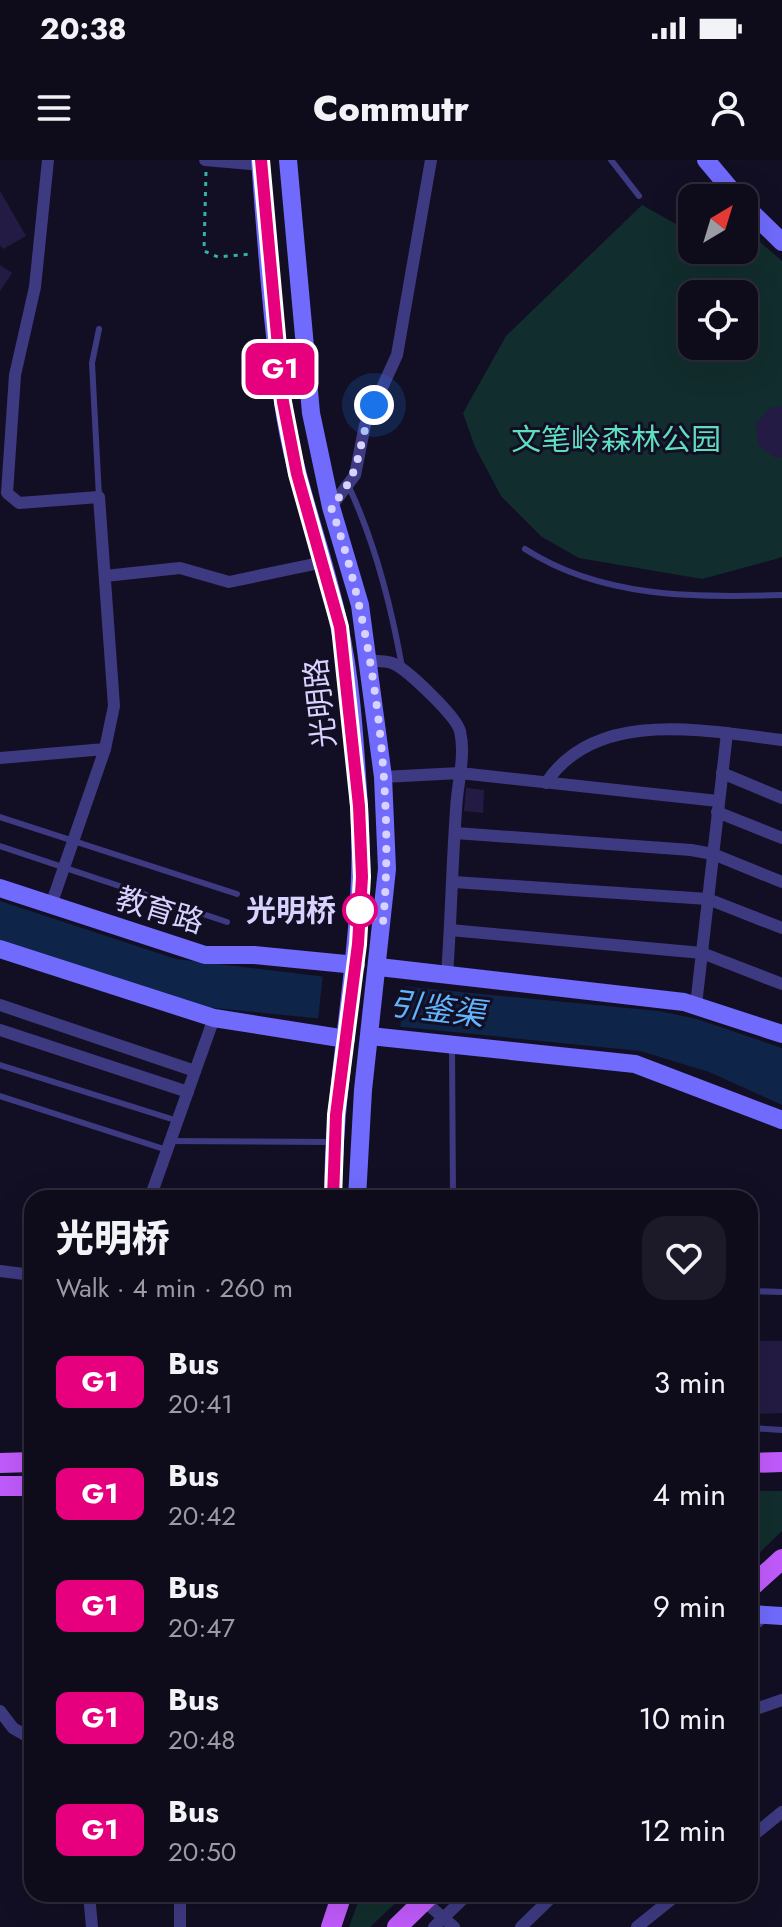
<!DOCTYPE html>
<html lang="en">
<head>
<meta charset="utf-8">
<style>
  :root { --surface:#0e0b1b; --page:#1c1928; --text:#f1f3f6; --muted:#9b9ba3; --line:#2e2b3a }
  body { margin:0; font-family:Jost,"Noto Sans SC",sans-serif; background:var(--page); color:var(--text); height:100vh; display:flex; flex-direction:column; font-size:30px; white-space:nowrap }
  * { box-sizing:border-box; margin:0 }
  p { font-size:26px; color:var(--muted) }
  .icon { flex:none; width:44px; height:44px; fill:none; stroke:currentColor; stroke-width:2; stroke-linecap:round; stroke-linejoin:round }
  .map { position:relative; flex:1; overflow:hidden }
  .drawer { position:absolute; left:24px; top:1030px; width:734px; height:712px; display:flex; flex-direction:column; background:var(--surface); border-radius:24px; box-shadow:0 8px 32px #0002,0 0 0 2px var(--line) }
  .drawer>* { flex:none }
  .badge { padding:0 16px; border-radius:12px; font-size:28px; line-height:52px }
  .needle { width:52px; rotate:38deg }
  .buttons { position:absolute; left:678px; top:24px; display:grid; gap:16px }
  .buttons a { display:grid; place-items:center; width:80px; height:80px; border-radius:16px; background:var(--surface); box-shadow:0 8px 32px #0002,0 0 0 2px var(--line); font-size:40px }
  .you { position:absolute; width:40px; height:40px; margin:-20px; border:6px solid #fff; border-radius:50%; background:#1a73e8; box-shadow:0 0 0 12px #1a73e833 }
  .map>.badge { position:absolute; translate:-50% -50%; box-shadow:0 0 0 4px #fff }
  .round { display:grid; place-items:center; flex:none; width:84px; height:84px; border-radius:24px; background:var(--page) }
  .headline { display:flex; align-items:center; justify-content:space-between; height:136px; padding:0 32px }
  h1 { font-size:38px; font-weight:800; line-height:60px }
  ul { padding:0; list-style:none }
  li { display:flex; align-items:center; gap:24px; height:112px; padding:0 32px }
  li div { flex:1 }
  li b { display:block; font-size:30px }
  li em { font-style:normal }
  li .badge { min-width:88px; font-weight:700; text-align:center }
  .status { display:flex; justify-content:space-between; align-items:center; height:56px; padding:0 40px; background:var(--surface); direction:ltr }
  .status svg { height:22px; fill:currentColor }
  header { display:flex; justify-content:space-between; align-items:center; height:104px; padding:0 32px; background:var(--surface); font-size:36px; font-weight:800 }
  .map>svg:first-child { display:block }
  .green { fill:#122d2d; fill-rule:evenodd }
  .water { fill:#0e2448 }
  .pier { fill:#120f24 }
  .building { fill:#241b44 }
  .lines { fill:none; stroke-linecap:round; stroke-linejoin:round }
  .path { stroke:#31b3ac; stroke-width:3; stroke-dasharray:4 6; stroke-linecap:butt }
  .lane { stroke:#3e3a82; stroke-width:6 }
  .street { stroke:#3e3a82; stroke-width:12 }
  .secondary { stroke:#706bfc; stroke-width:18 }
  .primary { stroke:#c15bfc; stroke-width:20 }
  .line-casing { stroke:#fff; stroke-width:18 }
  .line { stroke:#e6007e; stroke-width:12 }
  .walk { stroke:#d7d2fe; stroke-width:8; stroke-dasharray:0 14.4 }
  .stop-dot { fill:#fff; stroke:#e6007e; stroke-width:4 }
  .labels { text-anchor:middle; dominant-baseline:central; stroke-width:6; stroke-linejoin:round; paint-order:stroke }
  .park-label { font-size:30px; fill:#5fddbf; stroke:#120f24 }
  .street-label { font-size:30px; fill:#d7d2fe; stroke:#120f24 }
  .stop-label { font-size:30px; font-weight:bold; fill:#d7d2fe; stroke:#120f24; text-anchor:end }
  .water-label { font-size:32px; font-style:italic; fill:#62b4fc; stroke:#120f24 }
</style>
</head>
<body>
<div class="status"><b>20:38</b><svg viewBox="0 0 49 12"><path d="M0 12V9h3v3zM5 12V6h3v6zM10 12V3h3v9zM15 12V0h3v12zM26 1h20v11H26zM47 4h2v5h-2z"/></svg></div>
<header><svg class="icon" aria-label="menu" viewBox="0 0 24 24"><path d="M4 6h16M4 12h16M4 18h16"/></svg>Commutr<svg class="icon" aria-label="person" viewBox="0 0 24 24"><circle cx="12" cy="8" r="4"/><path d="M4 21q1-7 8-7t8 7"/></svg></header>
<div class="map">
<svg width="782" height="1767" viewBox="0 0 782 1767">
  <rect width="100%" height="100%" fill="#120f24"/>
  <!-- green -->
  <g class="green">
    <path d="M642 45 676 64 692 53V90H744V68L782 101V397L776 399 702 419 579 398 542 377 501 336 475 287 463 253 506 176ZM692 134H744V186H692Z"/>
    <polygon points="750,1331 782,1331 782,1371 750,1402"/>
    <polygon points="361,1734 405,1734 370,1767 349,1767"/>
  </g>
  <!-- water -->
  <polygon class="water" points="0,741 176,799 409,827 659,851 697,859 782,888 782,945 709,912 640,891 205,847 0,782"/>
  <!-- pier -->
  <polygon class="pier" points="323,814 405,823 400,870 318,860"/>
  <!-- building -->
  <g class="building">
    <polygon points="0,31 26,76 3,89 0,85"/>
    <polygon points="0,105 12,113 0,131"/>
    <polygon points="782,246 782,297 775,298 758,285 756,264 769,248"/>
    <polygon points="466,628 484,630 483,653 464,651"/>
    <polygon points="750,1181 782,1181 782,1253 750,1254"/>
  </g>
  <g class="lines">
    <!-- path -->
    <polyline class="path" points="206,12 204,91 218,97 251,94"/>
    <!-- lane -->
    <g class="lane">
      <polyline points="611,0 639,36"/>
      <path d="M349 327C376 385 391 445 402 507"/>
      <polyline points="99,337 92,203 99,169"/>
      <path d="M525 389C601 438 695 438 782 435"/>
      <polyline points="0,657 237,734"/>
      <polyline points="0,686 227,762"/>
      <polyline points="452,889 453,1038"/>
      <polyline points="0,905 178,961"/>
      <polyline points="0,936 167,990"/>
      <polyline points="170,981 331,982"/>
      <polyline points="750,1131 782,1132"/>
      <polyline points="750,1268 782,1270"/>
    </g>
    <!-- street -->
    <g class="street">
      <polyline points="48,0 35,127 15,215 7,333 19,343 99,337 114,546 105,589 51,745"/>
      <polyline points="205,0 261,5"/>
      <polyline points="331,347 355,315 365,265 397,195 431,0"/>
      <polyline points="105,416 180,408 229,422 324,402"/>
      <path d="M368 501C376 501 385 500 392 503 406 508 456 556 460 571 466 597 457 623 456 650 452 705 451 760 447 815"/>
      <polyline points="0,598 105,589"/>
      <polyline points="722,613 782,638"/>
      <polyline points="383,617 460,613 718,641"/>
      <path d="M546 623C596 547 706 571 782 580"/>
      <polyline points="717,652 782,678"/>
      <polyline points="455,673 691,690 713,694 782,722"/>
      <polyline points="454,722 708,739 782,768"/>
      <polyline points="450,770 702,793 782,824"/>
      <polyline points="0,845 195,911"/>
      <polyline points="696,845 727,573"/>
      <polyline points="0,870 188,932"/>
      <polyline points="150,1038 214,858"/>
      <polyline points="0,1111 32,1115"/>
      <polyline points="750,1469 766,1454"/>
      <polyline points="0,1551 13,1568 32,1579"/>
      <polyline points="750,1551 782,1540"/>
      <polyline points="750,1678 782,1652"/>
      <polyline points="89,1734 92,1767"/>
      <polyline points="180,1734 180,1767"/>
      <polyline points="424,1741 454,1767"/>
      <polyline points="434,1767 468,1734"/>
      <polyline points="521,1767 555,1734"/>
      <polyline points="637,1767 678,1734"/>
    </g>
    <!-- secondary -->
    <g class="secondary">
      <path d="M260 0C266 80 272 162 283 242 293 318 323 389 339 465 352 523 355 586 359 646 368 778 333 906 333 1038"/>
      <polyline points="288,0 311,253 331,347 360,445 383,617 387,709 363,930 357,1038"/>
      <polyline points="706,0 738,38"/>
      <polyline points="744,45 782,82"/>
      <polyline points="0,728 205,795 254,795 356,805"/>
      <polyline points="0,789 214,858 346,879"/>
      <polyline points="379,807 684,842 782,874"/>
      <polyline points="370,876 635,904 782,960"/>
      <polyline points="750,1454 782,1456"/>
    </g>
    <!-- primary -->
    <g class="primary">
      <polyline points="0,1303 32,1302"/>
      <polyline points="750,1303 782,1302"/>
      <polyline points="0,1326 32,1326"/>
      <polyline points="750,1428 782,1399"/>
      <polyline points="331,1767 342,1734"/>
      <polyline points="397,1767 431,1734"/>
    </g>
  </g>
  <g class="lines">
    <defs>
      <polyline id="line" points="261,0 283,242 297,314 340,467 359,646 362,717 358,784 336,955 333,1038"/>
    </defs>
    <!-- line casing -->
    <use href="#line" class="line-casing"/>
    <!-- line -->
    <use href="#line" class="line"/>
    <!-- walk -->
    <path class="walk" d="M360 750 383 763C395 637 374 467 331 347 365 309 355 287 374 245"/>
  </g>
  <!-- markers -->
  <circle class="stop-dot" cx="360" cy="750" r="16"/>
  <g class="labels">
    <!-- park labels -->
    <g class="park-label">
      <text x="616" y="279">文笔岭森林公园</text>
    </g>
    <!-- street labels -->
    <g class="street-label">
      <text transform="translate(320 543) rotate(-96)">光明路</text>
      <text transform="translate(160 750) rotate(17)">教育路</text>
    </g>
    <!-- stop labels -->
    <g class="stop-label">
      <text x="336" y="750">光明桥</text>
    </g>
    <!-- water labels -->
    <g class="water-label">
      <text transform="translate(437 849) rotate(7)">引鉴渠</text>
    </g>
  </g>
</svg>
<div class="buttons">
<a><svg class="needle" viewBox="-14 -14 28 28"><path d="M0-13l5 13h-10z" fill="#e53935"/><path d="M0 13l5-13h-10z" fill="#9b9ba3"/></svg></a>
<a><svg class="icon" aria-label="locate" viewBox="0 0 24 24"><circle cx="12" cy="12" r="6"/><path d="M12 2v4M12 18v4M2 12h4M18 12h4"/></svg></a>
</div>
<div class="you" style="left:374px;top:245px"></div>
<b class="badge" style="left:280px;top:209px;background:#e6007e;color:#fff">G1</b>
<section class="drawer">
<div class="headline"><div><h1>光明桥</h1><p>Walk · 4 min · 260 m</p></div><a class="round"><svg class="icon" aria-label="heart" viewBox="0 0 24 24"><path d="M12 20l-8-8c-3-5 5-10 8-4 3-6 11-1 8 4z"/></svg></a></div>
<ul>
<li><span class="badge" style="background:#e6007e;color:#fff">G1</span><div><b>Bus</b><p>20:41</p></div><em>3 min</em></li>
<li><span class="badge" style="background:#e6007e;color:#fff">G1</span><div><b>Bus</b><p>20:42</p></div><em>4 min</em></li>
<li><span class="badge" style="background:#e6007e;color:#fff">G1</span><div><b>Bus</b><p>20:47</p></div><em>9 min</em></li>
<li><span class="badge" style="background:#e6007e;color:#fff">G1</span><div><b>Bus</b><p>20:48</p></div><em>10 min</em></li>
<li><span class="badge" style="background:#e6007e;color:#fff">G1</span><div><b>Bus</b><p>20:50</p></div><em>12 min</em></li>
</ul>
</section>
</div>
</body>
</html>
